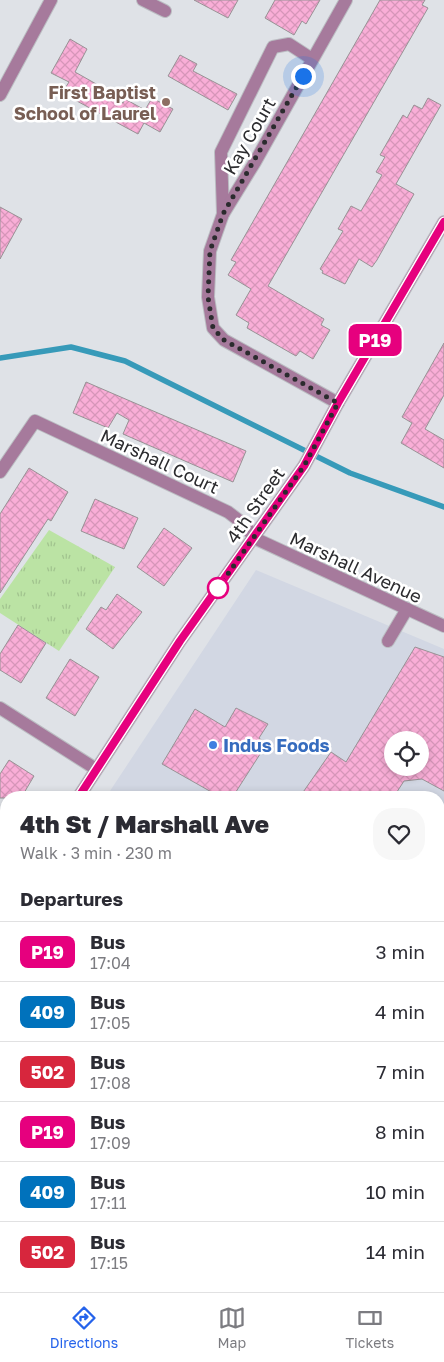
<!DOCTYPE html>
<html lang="en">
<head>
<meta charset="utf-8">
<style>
  :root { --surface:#fff; --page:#f7f7f7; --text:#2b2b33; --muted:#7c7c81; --line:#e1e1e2; --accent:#2563eb }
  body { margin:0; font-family:"Golos Text",sans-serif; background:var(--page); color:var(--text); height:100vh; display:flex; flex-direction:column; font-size:19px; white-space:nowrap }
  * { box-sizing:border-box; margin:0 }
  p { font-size:16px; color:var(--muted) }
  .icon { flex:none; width:28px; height:28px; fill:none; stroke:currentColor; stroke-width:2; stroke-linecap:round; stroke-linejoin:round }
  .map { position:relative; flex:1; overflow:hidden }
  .side { position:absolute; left:0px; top:791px; width:445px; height:501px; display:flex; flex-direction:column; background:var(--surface); border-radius:20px 20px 0 0; box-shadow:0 2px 8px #0003 }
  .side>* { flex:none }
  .badge { padding:0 10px; border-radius:8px; font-size:18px; line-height:32px }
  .fabs { position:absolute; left:384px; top:731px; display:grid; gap:10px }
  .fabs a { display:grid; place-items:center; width:45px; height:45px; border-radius:50%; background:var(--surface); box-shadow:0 2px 8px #0003; font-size:25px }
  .you { position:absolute; width:25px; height:25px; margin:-12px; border:4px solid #fff; border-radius:50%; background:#1a73e8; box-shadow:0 0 0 8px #1a73e833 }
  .map>.badge { position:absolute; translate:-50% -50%; box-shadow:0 0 0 2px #fff }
  h2 { padding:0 20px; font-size:19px; line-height:45px }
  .round { display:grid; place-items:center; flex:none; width:52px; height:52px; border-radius:20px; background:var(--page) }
  .headline { display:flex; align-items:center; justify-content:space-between; height:85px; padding:0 20px }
  h1 { font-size:24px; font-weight:800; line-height:38px }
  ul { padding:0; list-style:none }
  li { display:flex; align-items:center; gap:15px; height:60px; padding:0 20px; border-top:1px solid var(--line) }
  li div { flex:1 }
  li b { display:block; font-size:19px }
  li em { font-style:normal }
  li .badge { min-width:55px; font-weight:700; text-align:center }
  .menu { display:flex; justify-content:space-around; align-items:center; height:70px; border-top:1px solid var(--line); background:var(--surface); font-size:14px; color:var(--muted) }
  .menu a { display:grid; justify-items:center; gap:2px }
  .menu .selected { color:var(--accent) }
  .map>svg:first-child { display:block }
  .built { fill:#d2d7e3; fill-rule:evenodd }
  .park { fill:url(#park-tufts) }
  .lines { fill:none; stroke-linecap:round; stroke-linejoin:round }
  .stream { stroke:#379ab9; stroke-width:5.5 }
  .building { fill:url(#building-cross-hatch); stroke:#989295; fill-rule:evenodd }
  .minor-casing { stroke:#bbbdc2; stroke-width:14 }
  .minor { stroke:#a67a9c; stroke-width:12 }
  .line-casing { stroke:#fff; stroke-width:11 }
  .line { stroke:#e6007e; stroke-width:8 }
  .walk { stroke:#2b2b2e; stroke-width:5; stroke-dasharray:0 9 }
  .education-dot { fill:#8d6e63; stroke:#fff; stroke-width:2 }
  .stop-dot { fill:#fff; stroke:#e6007e; stroke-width:2.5 }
  .shop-dot { fill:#3f7fe0; stroke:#fff; stroke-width:2 }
  .labels { text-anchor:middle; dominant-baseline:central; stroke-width:5; stroke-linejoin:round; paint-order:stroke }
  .education-label { font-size:18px; font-weight:bold; fill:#785e54; stroke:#fff; text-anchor:end }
  .street-label { font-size:18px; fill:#2b2b2e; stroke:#fff }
  .shop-label { font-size:18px; font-weight:bold; fill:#366cbe; stroke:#fff; text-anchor:start }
</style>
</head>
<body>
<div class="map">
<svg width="444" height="1292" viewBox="0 0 444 1292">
  <defs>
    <pattern id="park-tufts" width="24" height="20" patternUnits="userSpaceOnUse" patternTransform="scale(1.25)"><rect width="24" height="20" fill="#bbe3a4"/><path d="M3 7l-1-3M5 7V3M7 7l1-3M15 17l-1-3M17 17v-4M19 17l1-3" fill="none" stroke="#a1c38e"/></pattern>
    <pattern id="building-cross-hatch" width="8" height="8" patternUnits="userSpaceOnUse" patternTransform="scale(1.25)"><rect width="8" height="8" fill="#f9aed7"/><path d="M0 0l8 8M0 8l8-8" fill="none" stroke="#d696b9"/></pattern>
  </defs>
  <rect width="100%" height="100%" fill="#dfe2e7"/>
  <!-- built -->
  <path class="built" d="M256 570 444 649V1292H0V958L6 949V1286H439V798L106 797ZM392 740H420V768H392Z"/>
  <!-- park -->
  <polygon class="park" points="49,530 115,567 59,651 0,613 0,599"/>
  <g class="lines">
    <!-- stream -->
    <polyline class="stream" points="0,358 71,347 125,361 350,473 444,507"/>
  </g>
  <!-- building -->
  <g class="building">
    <polygon points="194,0 238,0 228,18"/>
    <polygon points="275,0 320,0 306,24 302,21 294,35 265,18"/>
    <polygon points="380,0 425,0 422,5 428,8 268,286 324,319 321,325 330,330 313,359 300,351 296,356 247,328 249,323 236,315 251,289 228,275 236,262 231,260"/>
    <polygon points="70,39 87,49 75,72 98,85 96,88 123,103 125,99 145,110 152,98 173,109 160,132 144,123 138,134 62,93 69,82 51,73"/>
    <polygon points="180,55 197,64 193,71 237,94 228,110 168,76"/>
    <polygon points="428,98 441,105 396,184 414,194 377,260 372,267 359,259 345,284 322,273 323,271 320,269 343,231 338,229 351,206 361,211 382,175 376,172 385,157 380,155 403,115 407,118 414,105 422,109"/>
    <polygon points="0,207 22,219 0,259"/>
    <polygon points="444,343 444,395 425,429 444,440 444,468 401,443 412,423 402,417"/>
    <polygon points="86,382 246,451 233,482 123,434 129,420 117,413 108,428 73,413"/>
    <polygon points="29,468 68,492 51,521 48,519 0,593 0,514"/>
    <polygon points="95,499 138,518 124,549 81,531"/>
    <polygon points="164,528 192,548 164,586 137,567"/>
    <polygon points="117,594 142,612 113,649 86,629 101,607 106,610"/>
    <polygon points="18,625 46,643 21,683 0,670 0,654"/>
    <path d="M415 647 444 657V791L422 779 404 781 393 798H299L331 752 346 762ZM392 740H420V768H392Z"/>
    <polygon points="70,659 99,677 75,716 46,698"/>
    <polygon points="236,708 268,724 259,738 264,742 259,750 262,751 232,798 222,798 162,764 195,709 225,727"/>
    <polygon points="9,760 34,776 21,798 0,798 0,774"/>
  </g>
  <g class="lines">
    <defs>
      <g id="minor">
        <polyline points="143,0 165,11"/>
        <polyline points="0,95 51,0"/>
        <polyline points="223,214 221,152 273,47 289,44 312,59"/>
        <polyline points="338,403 224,340 213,328 208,297 210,251 223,214 255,162 346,0"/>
        <polyline points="0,472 35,421 228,512 245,525 254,538 444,626"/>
        <polyline points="388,641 407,609"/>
        <polyline points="0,708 96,769"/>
        <polyline points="78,798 180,641 304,466 338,403 444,222"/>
        <polyline points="0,918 6,908"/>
        <polyline points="439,987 444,990"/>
        <polyline points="439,1241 444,1245"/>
        <polyline points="101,1292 105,1286"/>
        <polyline points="286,1292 290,1286"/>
      </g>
    </defs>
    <!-- minor casing -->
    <use href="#minor" class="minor-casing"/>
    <!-- minor -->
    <use href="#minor" class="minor"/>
  </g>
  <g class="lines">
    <defs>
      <polyline id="line" points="78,798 180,641 304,466 338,403 444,222"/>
    </defs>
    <!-- line casing -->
    <use href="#line" class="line-casing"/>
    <!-- line -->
    <use href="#line" class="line"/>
    <!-- walk -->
    <polyline class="walk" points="218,588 304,466 338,403 224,340 213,328 208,297 210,251 223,214 303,76"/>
  </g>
  <!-- markers -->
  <circle class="education-dot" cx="166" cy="102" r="5"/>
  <circle class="stop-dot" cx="218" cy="588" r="10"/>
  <circle class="shop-dot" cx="213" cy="745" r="5"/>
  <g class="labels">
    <!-- education labels -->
    <g class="education-label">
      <text x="156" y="92">First Baptist<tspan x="156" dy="21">School of Laurel</tspan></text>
    </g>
    <!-- street labels -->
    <g class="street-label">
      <text transform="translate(249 136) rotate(-60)">Kay Court</text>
      <text transform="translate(160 461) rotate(25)">Marshall Court</text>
      <text transform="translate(255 505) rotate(-55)">4th Street</text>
      <text transform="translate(356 567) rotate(25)">Marshall Avenue</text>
    </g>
    <!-- shop labels -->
    <g class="shop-label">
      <text x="223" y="745">Indus Foods</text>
    </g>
  </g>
</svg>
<div class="fabs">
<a><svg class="icon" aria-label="locate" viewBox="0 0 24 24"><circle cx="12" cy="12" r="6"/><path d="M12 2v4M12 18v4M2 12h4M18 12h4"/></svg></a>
</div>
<div class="you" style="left:303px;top:76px"></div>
<b class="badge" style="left:375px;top:340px;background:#e6007e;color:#fff">P19</b>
<section class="side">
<div class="headline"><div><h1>4th St / Marshall Ave</h1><p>Walk · 3 min · 230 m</p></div><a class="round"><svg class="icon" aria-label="heart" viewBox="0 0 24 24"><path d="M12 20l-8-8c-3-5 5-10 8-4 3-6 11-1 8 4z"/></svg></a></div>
<h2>Departures</h2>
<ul>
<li><span class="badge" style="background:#e6007e;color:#fff">P19</span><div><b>Bus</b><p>17:04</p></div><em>3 min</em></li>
<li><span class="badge" style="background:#0072bc;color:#fff">409</span><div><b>Bus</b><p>17:05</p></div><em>4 min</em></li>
<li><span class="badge" style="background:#d7263d;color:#fff">502</span><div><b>Bus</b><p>17:08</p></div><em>7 min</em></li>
<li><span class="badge" style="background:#e6007e;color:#fff">P19</span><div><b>Bus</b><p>17:09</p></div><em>8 min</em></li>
<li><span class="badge" style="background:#0072bc;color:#fff">409</span><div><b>Bus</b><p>17:11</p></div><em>10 min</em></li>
<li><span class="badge" style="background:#d7263d;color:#fff">502</span><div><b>Bus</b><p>17:15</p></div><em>14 min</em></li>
</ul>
</section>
</div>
<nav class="menu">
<a class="selected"><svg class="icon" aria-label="directions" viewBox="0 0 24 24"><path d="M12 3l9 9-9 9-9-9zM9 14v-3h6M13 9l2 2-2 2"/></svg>Directions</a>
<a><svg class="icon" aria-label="map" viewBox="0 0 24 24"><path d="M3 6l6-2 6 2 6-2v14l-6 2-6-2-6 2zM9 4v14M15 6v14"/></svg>Map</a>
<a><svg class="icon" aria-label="tickets" viewBox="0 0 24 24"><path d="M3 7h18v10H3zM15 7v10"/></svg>Tickets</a>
</nav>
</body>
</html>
